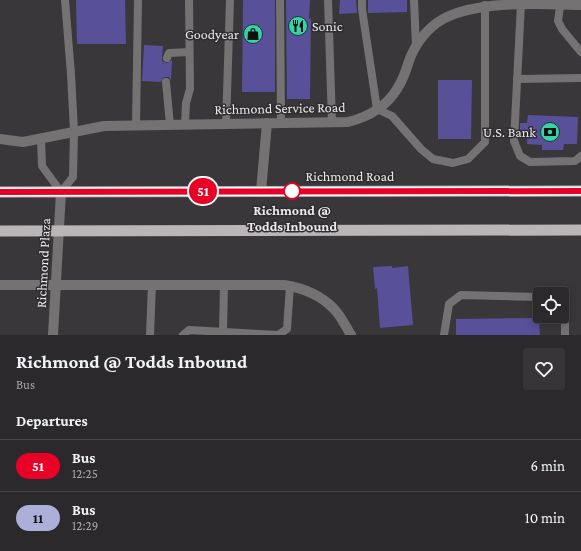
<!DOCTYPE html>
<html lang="en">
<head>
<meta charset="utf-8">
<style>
  :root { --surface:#2b292c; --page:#373538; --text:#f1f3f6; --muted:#a6a6a9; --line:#474548 }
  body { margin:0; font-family:"Crimson Pro",serif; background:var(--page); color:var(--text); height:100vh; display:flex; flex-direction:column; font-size:15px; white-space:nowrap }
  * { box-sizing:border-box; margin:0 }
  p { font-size:13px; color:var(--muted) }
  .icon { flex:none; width:22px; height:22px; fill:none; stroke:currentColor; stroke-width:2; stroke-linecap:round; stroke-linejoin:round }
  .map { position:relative; height:335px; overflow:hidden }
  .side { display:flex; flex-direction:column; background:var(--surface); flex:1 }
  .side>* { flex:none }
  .badge { padding:0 8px; border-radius:13px; font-size:14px; line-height:26px }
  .buttons { position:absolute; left:533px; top:287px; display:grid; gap:8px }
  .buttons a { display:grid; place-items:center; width:36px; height:36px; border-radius:4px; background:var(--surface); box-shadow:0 2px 10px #0003,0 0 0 1px var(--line); font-size:20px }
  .map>.badge { position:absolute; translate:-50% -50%; box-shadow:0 0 0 2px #fff }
  h2 { padding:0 16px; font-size:15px; line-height:36px }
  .round { display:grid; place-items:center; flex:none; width:42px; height:42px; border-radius:4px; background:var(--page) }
  .head { display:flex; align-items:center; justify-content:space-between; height:68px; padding:0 16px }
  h1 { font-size:19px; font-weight:700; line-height:30px }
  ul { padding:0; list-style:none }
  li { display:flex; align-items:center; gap:12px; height:52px; padding:0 16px; border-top:1px solid var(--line) }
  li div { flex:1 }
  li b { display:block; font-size:15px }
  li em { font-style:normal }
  li .badge { min-width:44px; font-weight:700; text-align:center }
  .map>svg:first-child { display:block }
  .building { fill:#585099 }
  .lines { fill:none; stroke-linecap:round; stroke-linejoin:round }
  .service { stroke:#747273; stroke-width:8 }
  .minor { stroke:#747273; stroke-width:10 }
  .trunk { stroke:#bab6b8; stroke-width:11 }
  .line-casing { stroke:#fff; stroke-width:9 }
  .line { stroke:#e80027; stroke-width:6 }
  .stop-dot { fill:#fff; stroke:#e80027; stroke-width:2 }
  .labels { text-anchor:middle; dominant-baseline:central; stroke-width:3; stroke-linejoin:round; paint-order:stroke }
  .poi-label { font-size:14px; fill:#e9e8ea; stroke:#2f2d30; text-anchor:end }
  .street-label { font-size:14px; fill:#e9e8ea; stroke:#2f2d30 }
  .stop-label { font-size:14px; font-weight:bold; fill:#e9e8ea; stroke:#2f2d30 }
</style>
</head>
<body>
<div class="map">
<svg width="581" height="335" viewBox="0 0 581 335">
  <rect width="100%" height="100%" fill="#39373a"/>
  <!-- building -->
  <g class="building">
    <polygon points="76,0 125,0 126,44 77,44"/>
    <polygon points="243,0 275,0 275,92 242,92"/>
    <polygon points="286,0 310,0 309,19 311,18 310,99 287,99"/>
    <polygon points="340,0 356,0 357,13 339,14"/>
    <polygon points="368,0 407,0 407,12 368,13"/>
    <polygon points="144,45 163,46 162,58 162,61 167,63 172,60 171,81 169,77 166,77 163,78 161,82 142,81"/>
    <polygon points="438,80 472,80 471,139 438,139"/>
    <polygon points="528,115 578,117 577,144 564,144 563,150 542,150 542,145 527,144 527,139 520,138 520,123 527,123"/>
    <polygon points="392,266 392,268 408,266 413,325 380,328 377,288 375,289 373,267"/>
    <polygon points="539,318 540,335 456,335 456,319"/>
  </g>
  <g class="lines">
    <!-- service -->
    <g class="service">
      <polyline points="280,0 281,123"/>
      <polyline points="328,0 332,122"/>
      <polyline points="362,0 362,9 377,109 392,116 421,149 433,159 453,163 468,159 485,142 485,5"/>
      <polyline points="414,0 416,47"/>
      <polyline points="561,0 558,21 562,29 581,52"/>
      <polyline points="521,4 514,141 520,156 530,162 575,161 581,156"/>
      <polyline points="167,58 169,53 189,52"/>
      <polyline points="517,79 581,78"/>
      <polyline points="166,82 170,125"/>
      <polyline points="185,124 186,103 190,89 189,0"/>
      <polyline points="226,124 230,0"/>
      <polyline points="136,125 138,0"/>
      <polyline points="41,139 42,166 61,192 73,177 74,131 71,74 65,0"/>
      <polyline points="562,302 565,305 565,335"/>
      <polyline points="223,332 224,284"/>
      <polyline points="150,335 152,285"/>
      <polyline points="183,335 189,330 278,335 287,329 290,286"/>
      <polyline points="444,335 449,304 461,295 540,297"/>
    </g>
    <!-- minor -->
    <g class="minor">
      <path d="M0 139 23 142 104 126 348 122C368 117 386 107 397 89 403 80 406 71 409 61 415 44 427 28 443 19 478 0 540 4 581 5"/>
      <polyline points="261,191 267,123"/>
      <path d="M0 285H284C303 288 320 294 334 309 341 316 346 327 351 335"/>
      <polyline points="53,335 61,192"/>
    </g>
    <!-- trunk -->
    <g class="trunk">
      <polyline points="0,192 581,191"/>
      <polyline points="0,231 581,230"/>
    </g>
  </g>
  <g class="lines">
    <defs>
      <polyline id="line" points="0,192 581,191"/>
    </defs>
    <!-- line casing -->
    <use href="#line" class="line-casing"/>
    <!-- line -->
    <use href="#line" class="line"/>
  </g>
  <!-- icons -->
  <defs>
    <symbol id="restaurant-disc" viewBox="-11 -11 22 22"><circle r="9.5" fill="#32d4a9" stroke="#2f2d30"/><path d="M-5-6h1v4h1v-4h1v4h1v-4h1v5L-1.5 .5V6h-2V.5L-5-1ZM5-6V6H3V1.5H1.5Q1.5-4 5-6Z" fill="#111"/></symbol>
    <symbol id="shop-disc" viewBox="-11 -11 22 22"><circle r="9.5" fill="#32d4a9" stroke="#2f2d30"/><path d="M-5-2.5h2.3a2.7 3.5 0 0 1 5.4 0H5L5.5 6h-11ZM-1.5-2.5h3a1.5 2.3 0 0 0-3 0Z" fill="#111"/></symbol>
    <symbol id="bank-disc" viewBox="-11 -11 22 22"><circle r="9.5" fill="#32d4a9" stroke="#2f2d30"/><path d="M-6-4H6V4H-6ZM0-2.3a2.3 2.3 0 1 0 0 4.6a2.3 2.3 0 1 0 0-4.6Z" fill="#111"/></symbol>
  </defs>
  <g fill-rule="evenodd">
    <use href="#restaurant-disc" x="287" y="15" width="22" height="22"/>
    <use href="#shop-disc" x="242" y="23" width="22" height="22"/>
    <use href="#bank-disc" x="539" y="121" width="22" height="22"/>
  </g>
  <!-- markers -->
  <circle class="stop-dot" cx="292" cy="191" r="8"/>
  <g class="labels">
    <!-- poi labels -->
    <g class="poi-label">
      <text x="312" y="26" text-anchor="start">Sonic</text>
      <text x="239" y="34">Goodyear</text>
      <text x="536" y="132">U.S. Bank</text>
    </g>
    <!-- street labels -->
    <g class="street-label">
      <text transform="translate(280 108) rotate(-1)">Richmond Service Road</text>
      <text x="350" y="176">Richmond Road</text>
      <text transform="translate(43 263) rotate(-87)">Richmond Plaza</text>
    </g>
    <!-- stop labels -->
    <g class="stop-label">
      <text x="292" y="210">Richmond @<tspan x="292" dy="16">Todds Inbound</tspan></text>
    </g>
  </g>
</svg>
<div class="buttons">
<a><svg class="icon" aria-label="locate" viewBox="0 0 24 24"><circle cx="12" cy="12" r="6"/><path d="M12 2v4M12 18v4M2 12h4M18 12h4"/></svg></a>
</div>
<b class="badge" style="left:203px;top:191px;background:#e80027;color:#fff">51</b>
</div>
<section class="side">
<div class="head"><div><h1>Richmond @ Todds Inbound</h1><p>Bus</p></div><a class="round"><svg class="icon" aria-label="heart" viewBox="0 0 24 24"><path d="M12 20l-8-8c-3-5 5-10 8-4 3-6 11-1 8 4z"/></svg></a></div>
<h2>Departures</h2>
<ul>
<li><span class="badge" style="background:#e80027;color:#fff">51</span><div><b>Bus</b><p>12:25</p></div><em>6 min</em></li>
<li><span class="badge" style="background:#acafd7;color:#111">11</span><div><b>Bus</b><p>12:29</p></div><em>10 min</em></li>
</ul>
</section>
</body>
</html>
